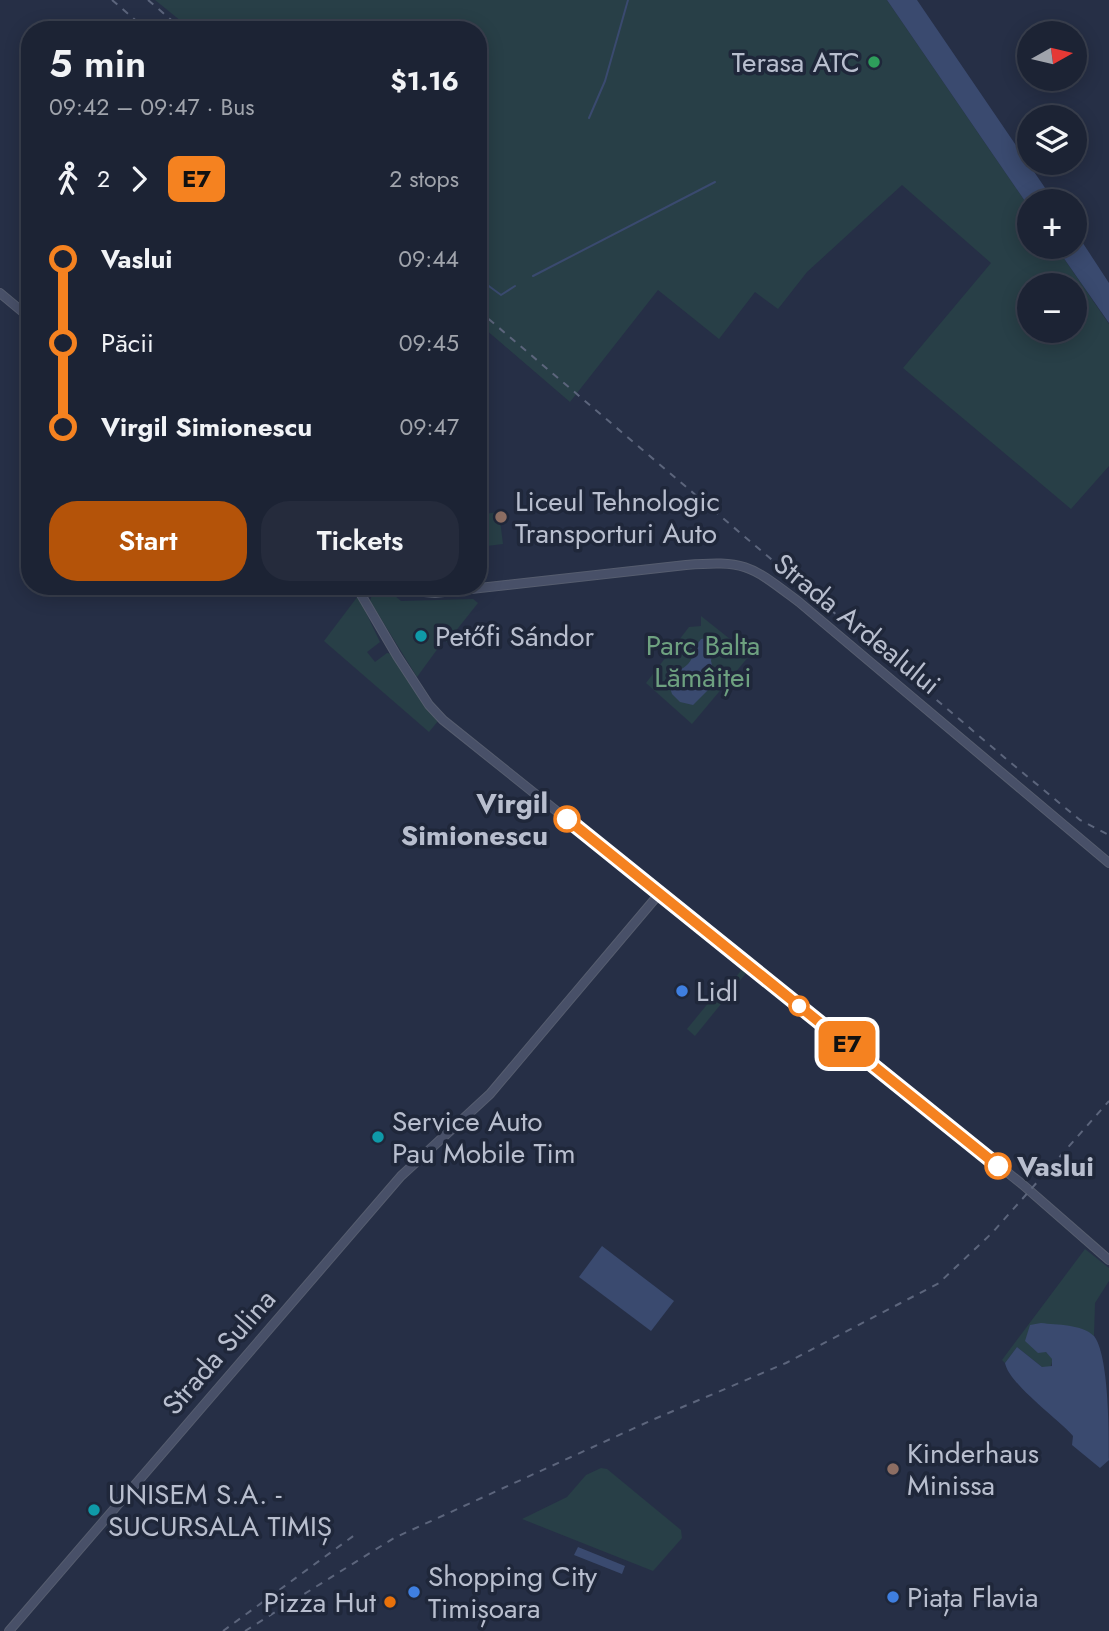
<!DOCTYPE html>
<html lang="en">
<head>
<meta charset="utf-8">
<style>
  :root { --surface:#1c2334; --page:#252b3c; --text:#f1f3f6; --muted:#a0a4ac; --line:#3a404f; --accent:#b45309 }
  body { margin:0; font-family:Jost,sans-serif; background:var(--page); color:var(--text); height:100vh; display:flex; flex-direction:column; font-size:26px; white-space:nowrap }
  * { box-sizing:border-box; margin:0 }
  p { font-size:23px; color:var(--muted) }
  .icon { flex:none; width:38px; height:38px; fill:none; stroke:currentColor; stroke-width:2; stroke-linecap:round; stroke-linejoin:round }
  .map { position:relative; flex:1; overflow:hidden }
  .details { position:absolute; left:21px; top:21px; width:466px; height:574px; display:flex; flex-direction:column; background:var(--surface); border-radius:28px; box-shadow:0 4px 18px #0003,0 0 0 2px var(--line) }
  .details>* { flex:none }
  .badge { padding:0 14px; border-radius:10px; font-size:24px; line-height:46px }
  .needle { width:46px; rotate:82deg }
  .buttons { position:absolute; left:1017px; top:21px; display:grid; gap:14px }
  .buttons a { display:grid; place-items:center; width:70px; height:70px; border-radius:50%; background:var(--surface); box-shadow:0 4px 18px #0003,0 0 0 2px var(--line); font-size:35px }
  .map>.badge { position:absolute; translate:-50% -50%; box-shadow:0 0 0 4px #fff }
  .legs { display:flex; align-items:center; gap:10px; height:77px; padding:0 28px; font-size:23px }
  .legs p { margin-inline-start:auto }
  .summary { display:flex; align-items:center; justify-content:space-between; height:119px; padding:0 28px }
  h1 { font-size:38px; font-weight:600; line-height:52px }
  .action { display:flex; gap:14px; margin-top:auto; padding:14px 28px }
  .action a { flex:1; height:80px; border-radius:28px; background:var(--accent); color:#fff; font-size:28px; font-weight:600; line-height:80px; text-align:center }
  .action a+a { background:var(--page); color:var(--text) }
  ul { padding:0 28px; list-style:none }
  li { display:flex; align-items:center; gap:24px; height:84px; font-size:26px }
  li i { display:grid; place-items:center; width:10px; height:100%; margin:0 9px; background:currentColor }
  li i::after { content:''; width:18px; height:18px; margin:-9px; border:5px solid; border-radius:50%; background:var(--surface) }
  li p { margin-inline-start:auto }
  li:first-child i { background:linear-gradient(#0000 50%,currentColor 0) }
  li:last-child i { background:linear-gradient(currentColor 50%,#0000 0) }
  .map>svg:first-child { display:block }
  .green { fill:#283f47; fill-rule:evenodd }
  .water { fill:#3a4a6f }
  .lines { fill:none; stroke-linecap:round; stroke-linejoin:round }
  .stream { stroke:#3a4a6f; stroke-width:2 }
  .secondary-casing { stroke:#565d6f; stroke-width:10 }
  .secondary { stroke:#485068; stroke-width:8 }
  .rail { stroke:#5c657c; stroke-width:2; stroke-dasharray:7 7; stroke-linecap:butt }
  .line-1-casing { stroke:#fff; stroke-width:16 }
  .line-1 { stroke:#f58220; stroke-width:10 }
  .leisure-dot { fill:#2e9e5b; stroke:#1f273a; stroke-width:2.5 }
  .education-dot { fill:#8d6e63; stroke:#1f273a; stroke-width:2.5 }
  .culture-dot { fill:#0f9aa8; stroke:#1f273a; stroke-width:2.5 }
  .stop-1-dot { fill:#fff; stroke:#f58220; stroke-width:3.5 }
  .shop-dot { fill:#3f7fe0; stroke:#1f273a; stroke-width:2.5 }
  .food-dot { fill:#e8710a; stroke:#1f273a; stroke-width:2.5 }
  .labels { text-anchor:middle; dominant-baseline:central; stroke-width:7; stroke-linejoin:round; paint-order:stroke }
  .poi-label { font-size:28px; fill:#b8bece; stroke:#1f273a; text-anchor:start }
  .street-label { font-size:28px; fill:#b8bece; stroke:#1f273a }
  .park-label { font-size:28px; fill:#6ea180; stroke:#1f273a }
  .stop-label { font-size:28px; font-weight:bold; fill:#b8bece; stroke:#1f273a; text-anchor:end }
</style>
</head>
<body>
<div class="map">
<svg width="1109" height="1631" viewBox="0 0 1109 1631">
  <rect width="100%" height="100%" fill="#262f46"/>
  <!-- green -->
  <g class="green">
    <path d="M155 0H887L1029 207V247H1056L1109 324V466L1071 509 903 368 991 263 902 185 807 272 778 309 755 292 719 339 658 290 570 402 478 323V30H192ZM1074 285V331H1029V285Z"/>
    <polygon points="499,512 503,544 487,546 484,514"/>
    <polygon points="379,593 395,596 401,601 473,599 478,603 447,642 444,640 417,677 370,601 372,594"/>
    <polygon points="358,596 380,642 367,652 375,662 387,653 393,654 421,701 438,721 429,732 324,641"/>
    <polygon points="701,616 750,655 692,724 646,683 689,627 701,626"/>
    <polygon points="743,968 747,972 695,1036 687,1029 723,985 727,988"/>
    <polygon points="1085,1249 1109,1268 1109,1281 1095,1303 1094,1336 1079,1328 1046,1352 1053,1359 1050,1368 1042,1367 1017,1347 1005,1363 1002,1360"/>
    <polygon points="601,1468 607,1469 681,1530 682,1538 653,1571 522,1519 567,1497 586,1475"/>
  </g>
  <!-- water -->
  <g class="water">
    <polygon points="887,0 917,0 1054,201 1029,201 1029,207"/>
    <polygon points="1075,231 1109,283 1109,323 1056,247 1074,247"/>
    <path d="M707 638 714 641 711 661 715 677 708 690 693 705 680 702 672 694C664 669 676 676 688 664 694 658 694 647 701 639Z"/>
    <polygon points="602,1246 674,1301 651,1331 579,1277"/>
    <path d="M1041 1323C1057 1325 1082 1324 1094 1336 1109 1355 1109 1433 1109 1460L1100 1468 1072 1445 1073 1436C1057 1418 1009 1384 1005 1363L1017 1347 1042 1367 1052 1366V1359L1046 1352 1038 1353 1025 1341 1030 1325Z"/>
    <polygon points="578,1547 625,1566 622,1574 574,1555"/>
  </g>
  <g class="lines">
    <!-- stream -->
    <g class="stream">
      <polyline points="589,118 605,81 628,0"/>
      <polyline points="533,276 715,182"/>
      <polyline points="478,278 501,295 515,286"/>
    </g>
    <defs>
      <g id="secondary">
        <polyline points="0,293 30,318"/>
        <polyline points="356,586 397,656 429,705 443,720 1022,1184 1109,1260"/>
        <path d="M359 590 370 587 435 593 686 565C747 560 751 566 799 602L1109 863"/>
        <polyline points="9,1631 401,1176 490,1094 659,894"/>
      </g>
    </defs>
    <!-- secondary casing -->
    <use href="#secondary" class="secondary-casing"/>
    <!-- secondary -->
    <use href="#secondary" class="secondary"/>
    <!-- rail -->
    <g class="rail">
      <polyline points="112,0 147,30"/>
      <polyline points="148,0 183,30"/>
      <polyline points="478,310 1005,758 1080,820 1109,835"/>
      <polyline points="223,1631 356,1534"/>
      <polyline points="245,1631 394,1538 652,1420 786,1363 939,1283 993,1232 1109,1101"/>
    </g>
  </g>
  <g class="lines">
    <defs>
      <polyline id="line-1" points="567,819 998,1166"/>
    </defs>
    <!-- line-1 casing -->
    <use href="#line-1" class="line-1-casing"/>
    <!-- line-1 -->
    <use href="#line-1" class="line-1"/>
  </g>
  <!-- markers -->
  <circle class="leisure-dot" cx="874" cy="62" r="7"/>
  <g class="education-dot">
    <circle cx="501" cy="517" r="7"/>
    <circle cx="893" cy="1469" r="7"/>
  </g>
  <g class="culture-dot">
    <circle cx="421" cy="636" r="7"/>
    <circle cx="378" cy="1137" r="7"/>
    <circle cx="94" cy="1510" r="7"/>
  </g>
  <g class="stop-1-dot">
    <circle cx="567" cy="819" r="12"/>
    <circle cx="799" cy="1006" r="9"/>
    <circle cx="998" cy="1166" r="12"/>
  </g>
  <g class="shop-dot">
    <circle cx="682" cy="991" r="7"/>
    <circle cx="414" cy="1592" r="7"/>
    <circle cx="893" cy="1597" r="7"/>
  </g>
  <circle class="food-dot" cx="390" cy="1602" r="7"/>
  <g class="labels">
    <!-- poi labels -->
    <g class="poi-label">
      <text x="860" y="62" text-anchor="end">Terasa ATC</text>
      <text x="515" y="501">Liceul Tehnologic<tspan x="515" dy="32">Transporturi Auto</tspan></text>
      <text x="435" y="636">Petőfi Sándor</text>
      <text x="696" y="991">Lidl</text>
      <text x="392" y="1121">Service Auto<tspan x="392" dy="32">Pau Mobile Tim</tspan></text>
      <text x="907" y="1453">Kinderhaus<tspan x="907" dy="32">Minissa</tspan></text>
      <text x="108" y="1494">UNISEM S.A. -<tspan x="108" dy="32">SUCURSALA TIMIȘ</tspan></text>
      <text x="428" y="1576">Shopping City<tspan x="428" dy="32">Timișoara</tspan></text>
      <text x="907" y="1597">Piața Flavia</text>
      <text x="376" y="1602" text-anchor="end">Pizza Hut</text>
    </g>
    <!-- street labels -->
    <g class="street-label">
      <text transform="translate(857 624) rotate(39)">Strada Ardealului</text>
      <text transform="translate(219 1352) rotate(-49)">Strada Sulina</text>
    </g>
    <!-- park labels -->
    <g class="park-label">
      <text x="703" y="645">Parc Balta<tspan x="703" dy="32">Lămâiței</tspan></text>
    </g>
    <!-- stop labels -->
    <g class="stop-label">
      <text x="548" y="803">Virgil<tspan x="548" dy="32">Simionescu</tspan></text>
      <text x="1017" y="1166" text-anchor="start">Vaslui</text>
    </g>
  </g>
</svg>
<div class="buttons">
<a><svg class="needle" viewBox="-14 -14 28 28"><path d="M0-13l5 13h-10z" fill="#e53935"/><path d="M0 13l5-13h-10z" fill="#a0a4ac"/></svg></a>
<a><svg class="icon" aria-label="layers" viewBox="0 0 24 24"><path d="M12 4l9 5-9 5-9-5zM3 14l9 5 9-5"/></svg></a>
<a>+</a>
<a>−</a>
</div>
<b class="badge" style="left:847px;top:1044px;background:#f58220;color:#111">E7</b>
<section class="details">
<div class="summary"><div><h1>5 min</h1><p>09:42 – 09:47 · Bus</p></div><b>$1.16</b></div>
<div class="legs"><svg class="icon" aria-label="walk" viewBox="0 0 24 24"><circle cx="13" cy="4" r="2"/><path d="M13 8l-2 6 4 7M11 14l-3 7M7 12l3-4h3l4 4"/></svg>2<svg class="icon" aria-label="forward" viewBox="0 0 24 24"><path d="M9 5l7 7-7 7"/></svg><b class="badge" style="background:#f58220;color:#111">E7</b><p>2 stops</p></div>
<ul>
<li><i style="color:#f58220"></i><b>Vaslui</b><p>09:44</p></li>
<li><i style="color:#f58220"></i><span>Păcii</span><p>09:45</p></li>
<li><i style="color:#f58220"></i><b>Virgil Simionescu</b><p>09:47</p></li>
</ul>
<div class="action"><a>Start</a><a>Tickets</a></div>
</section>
</div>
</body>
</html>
